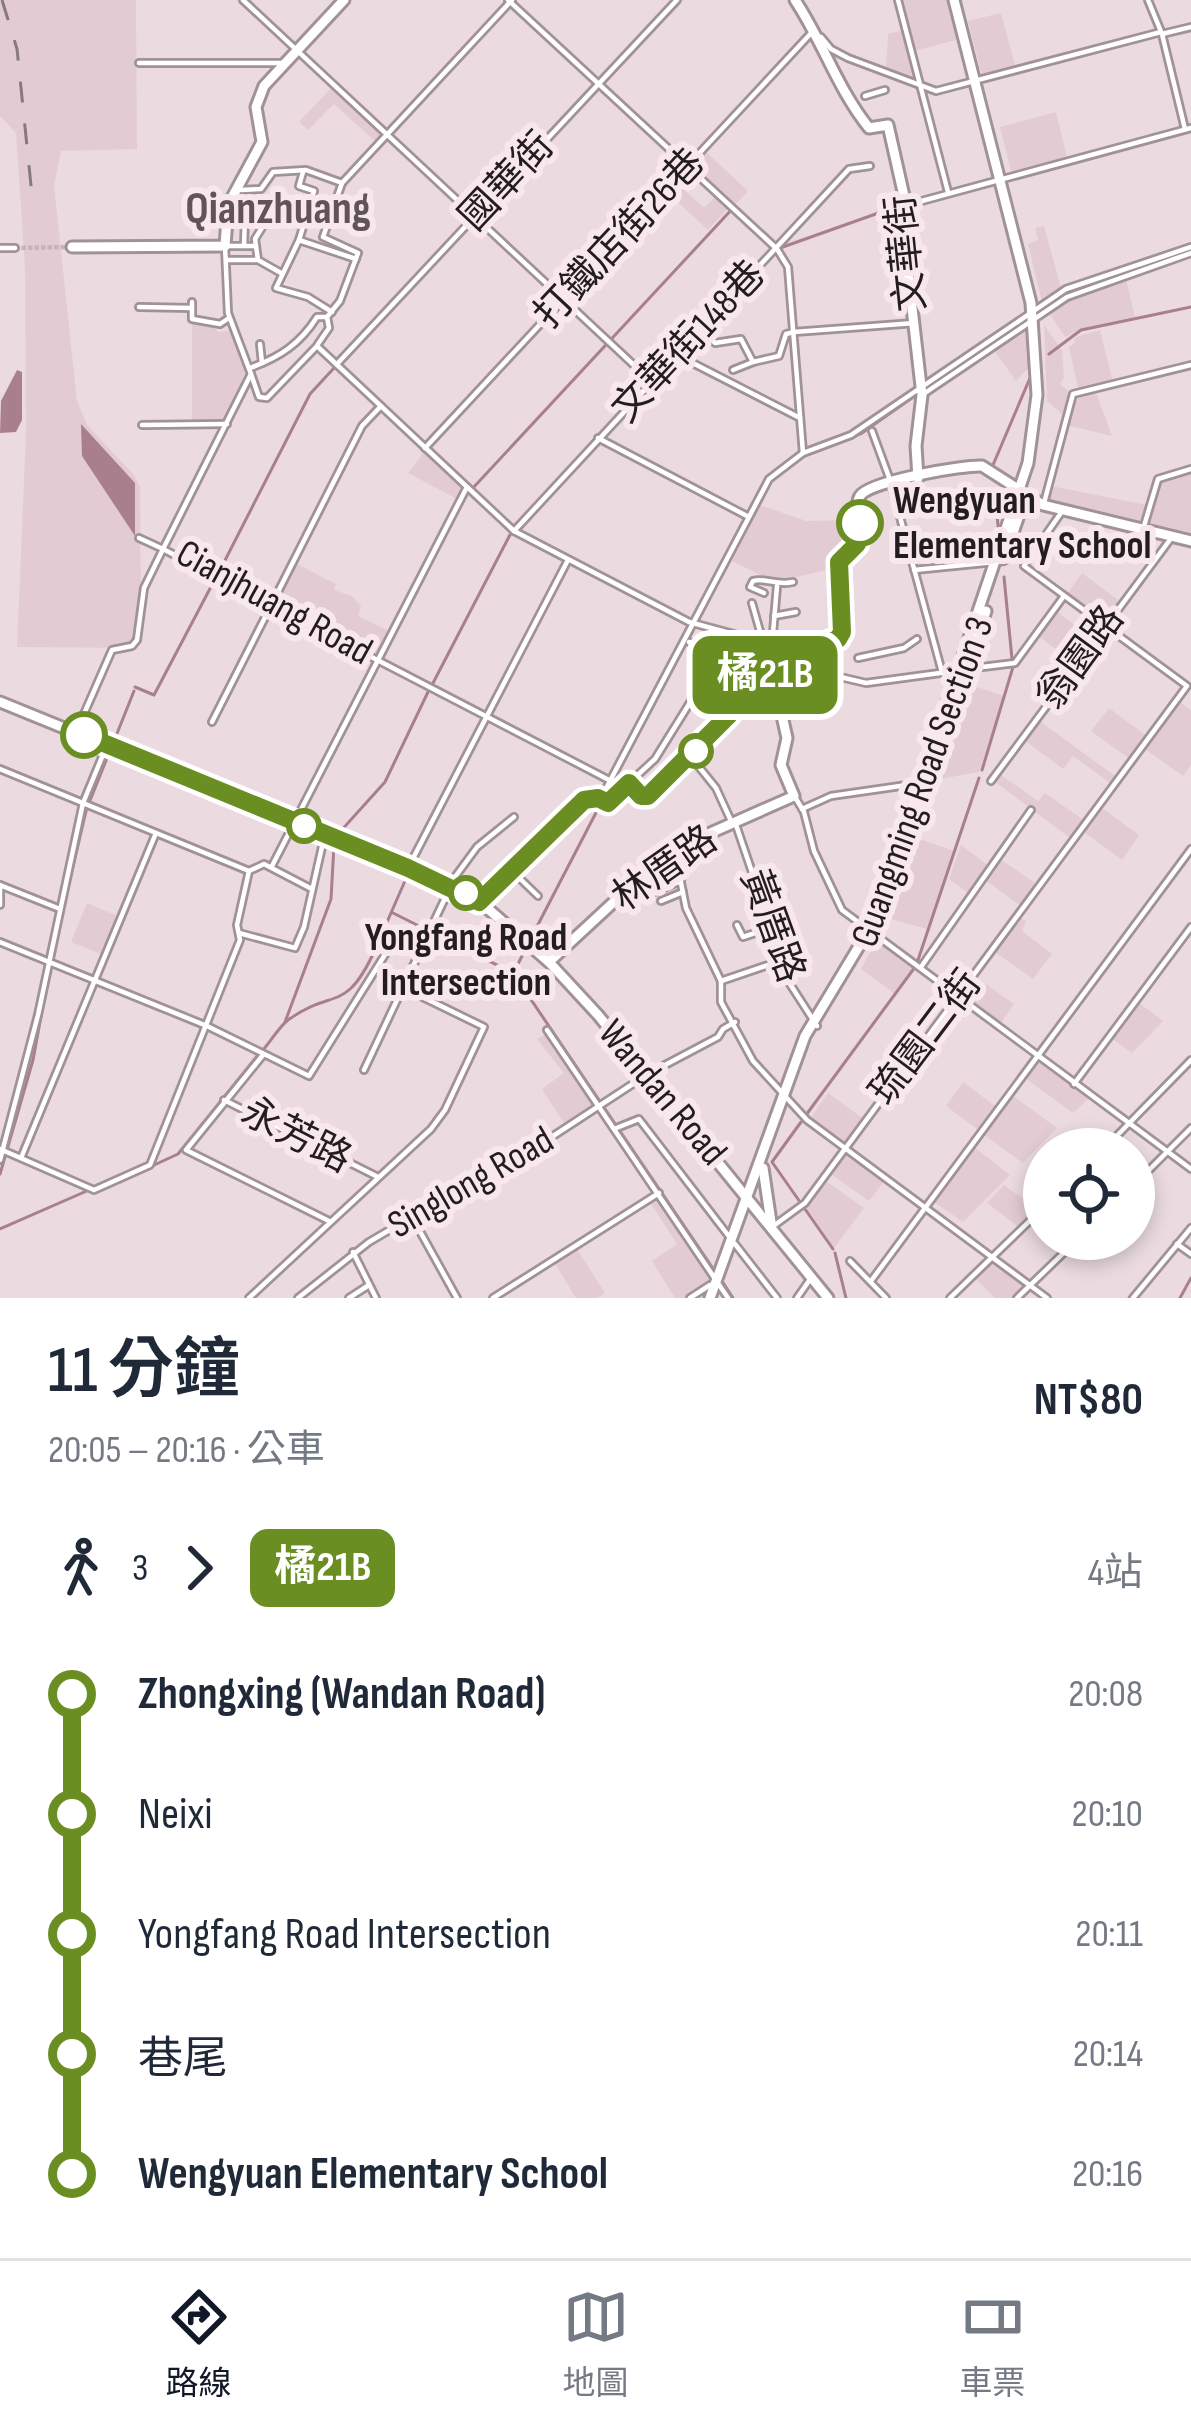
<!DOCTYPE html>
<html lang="zh-TW">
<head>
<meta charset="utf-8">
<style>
  :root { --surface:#fff; --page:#f2f2f3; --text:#1f2937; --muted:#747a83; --line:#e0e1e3; --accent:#111827 }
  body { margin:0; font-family:"Sofia Sans Condensed","Noto Sans TC",sans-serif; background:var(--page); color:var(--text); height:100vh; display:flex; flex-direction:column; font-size:45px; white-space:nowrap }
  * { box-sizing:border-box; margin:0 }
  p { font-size:39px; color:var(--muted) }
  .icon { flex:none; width:66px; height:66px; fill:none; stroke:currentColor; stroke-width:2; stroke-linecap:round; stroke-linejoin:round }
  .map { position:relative; height:1298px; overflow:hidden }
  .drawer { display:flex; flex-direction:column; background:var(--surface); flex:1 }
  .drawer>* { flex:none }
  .badge { padding:0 24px; border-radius:18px; font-size:42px; line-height:78px }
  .tools { position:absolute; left:1023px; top:1128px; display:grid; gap:24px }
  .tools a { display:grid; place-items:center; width:132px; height:132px; border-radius:50%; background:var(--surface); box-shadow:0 6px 18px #0003; font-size:60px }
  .map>.badge { position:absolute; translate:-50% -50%; box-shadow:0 0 0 6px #fff }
  .legs { display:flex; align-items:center; gap:18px; height:132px; padding:0 48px; font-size:39px }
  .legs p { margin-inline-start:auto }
  .headline { display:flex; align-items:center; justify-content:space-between; height:204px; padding:0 48px }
  h1 { font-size:66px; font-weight:600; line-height:90px }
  ul { padding:0 48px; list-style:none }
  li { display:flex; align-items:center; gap:42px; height:120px; font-size:45px }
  li i { display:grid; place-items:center; width:18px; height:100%; margin:0 15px; background:currentColor }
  li i::after { content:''; width:30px; height:30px; margin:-15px; border:9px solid; border-radius:50%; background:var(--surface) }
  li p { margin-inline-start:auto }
  li:first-child i { background:linear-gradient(#0000 50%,currentColor 0) }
  li:last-child i { background:linear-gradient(currentColor 50%,#0000 0) }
  .menu { display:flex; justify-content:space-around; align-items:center; height:168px; border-top:3px solid var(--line); background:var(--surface); font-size:33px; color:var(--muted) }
  .menu a { display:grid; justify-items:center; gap:6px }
  .menu .selected { color:var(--accent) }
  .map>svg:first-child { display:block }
  .built { fill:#e3cbd3 }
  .water { fill:#a97f8e }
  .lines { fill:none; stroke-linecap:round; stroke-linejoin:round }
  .stream { stroke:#a97f8e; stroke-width:3 }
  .street-tunnel { stroke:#c3b5b9; stroke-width:4.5; stroke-dasharray:4.5 2; stroke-linecap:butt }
  .street-casing { stroke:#a09296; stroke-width:10 }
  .secondary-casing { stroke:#a09296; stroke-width:15 }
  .street { stroke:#fff; stroke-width:4.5 }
  .secondary { stroke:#fff; stroke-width:9 }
  .rail { stroke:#857a7e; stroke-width:3; stroke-dasharray:21 21; stroke-linecap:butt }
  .line-1-casing { stroke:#fff; stroke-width:27 }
  .line-1 { stroke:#6b8e23; stroke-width:18 }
  .stop-1-dot { fill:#fff; stroke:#6b8e23; stroke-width:6 }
  .labels { text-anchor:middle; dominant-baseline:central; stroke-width:12; stroke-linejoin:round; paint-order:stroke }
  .street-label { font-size:39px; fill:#231d1f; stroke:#f8e8ed }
  .stop-label { font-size:39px; font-weight:bold; fill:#231d1f; stroke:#f8e8ed; text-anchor:start }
  .quarter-label { font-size:45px; font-weight:bold; fill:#615458; stroke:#f8e8ed }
</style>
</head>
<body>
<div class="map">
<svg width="1191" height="1298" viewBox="0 0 1191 1298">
  <rect width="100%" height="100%" fill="#ebdbe0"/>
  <!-- built -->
  <g class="built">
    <polygon points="0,0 136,0 137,149 61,151 54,185 77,401 87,425 134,475 140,487 141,614 136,648 17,647 26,431 25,268 16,133 0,116"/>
    <polygon points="902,0 949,0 959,39 915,51"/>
    <polygon points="1001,13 1016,69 982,76 968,21"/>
    <polygon points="904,30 916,81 886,69 888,34"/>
    <polygon points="333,86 385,133 376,142 334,104 308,130 299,122"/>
    <polygon points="1056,112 1067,157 1011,171 1000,127"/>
    <polygon points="705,151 748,191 733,207 691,167"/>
    <polygon points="676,182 704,208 717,195 729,207 708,230 667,192"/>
    <polygon points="1044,226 1061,288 1042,302 1028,244 1038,240 1035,228"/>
    <polygon points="1126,279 1135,317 1080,329 1065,337 1049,313 1071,299"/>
    <polygon points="192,323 214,327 218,332 234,330 249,369 249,378 226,423 192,423"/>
    <polygon points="1028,325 1033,338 1028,343 1031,365 1016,381 993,349"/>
    <polygon points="1044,325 1062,350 1064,378 1060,384 1070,392 1064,416 1047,401"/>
    <polygon points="1100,330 1113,382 1078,388 1069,347 1074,344 1076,337"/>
    <polygon points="1095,390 1112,436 1066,425 1074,396"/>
    <polygon points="424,452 463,488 459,500 408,473"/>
    <polygon points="1191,471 1191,540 1146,528 1157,481"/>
    <polygon points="1051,486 1147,505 1141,527 1047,502"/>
    <polygon points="760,505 806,521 856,520 854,545 838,555 835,568 775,582 732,561"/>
    <polygon points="295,563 336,584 334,590 352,596 361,606 358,616 391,632 378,660 314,626 320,613 279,593"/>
    <polygon points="1082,573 1121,602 1105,624 1066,596"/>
    <polygon points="1056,611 1094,640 1076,664 1038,636"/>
    <polygon points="968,684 1004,696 979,772 935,780"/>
    <polygon points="1180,702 1191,710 1191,765 1183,776 1145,749"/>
    <polygon points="1109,708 1148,737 1131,760 1091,731"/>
    <polygon points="1038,720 1118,778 1113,785 1073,756 1063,769 1024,740"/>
    <polygon points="998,773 1038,801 1045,793 1082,819 1089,810 1092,812 1070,838 994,781"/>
    <polygon points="1102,808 1139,835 1122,860 1084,832"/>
    <polygon points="914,837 954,851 927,929 887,918"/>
    <polygon points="961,845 989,866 969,894 949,879"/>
    <polygon points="1000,859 1038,885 1022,907 985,880"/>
    <polygon points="87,903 120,917 104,955 71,942"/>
    <polygon points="1020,918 1026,921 1022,931 1052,954 1033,979 995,952"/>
    <polygon points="877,940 913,967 894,993 861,969"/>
    <polygon points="976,977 1014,1004 999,1026 961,997"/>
    <polygon points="1138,1002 1163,1021 1132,1053 1111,1038"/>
    <polygon points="549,1032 597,1105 566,1126 542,1089 564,1073 537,1039"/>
    <polygon points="1038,1060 1089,1098 1073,1113 1025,1078"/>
    <polygon points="963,1082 999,1109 981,1132 946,1106"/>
    <polygon points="828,1093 865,1120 846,1147 809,1120"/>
    <polygon points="1012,1095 1057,1128 1023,1163 983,1134"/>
    <polygon points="974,1147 1010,1175 963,1222 934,1202"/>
    <polygon points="847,1152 885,1180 869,1201 831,1174"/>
    <polygon points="826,1181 864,1208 834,1248 806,1207"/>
    <polygon points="1004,1185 1023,1199 1037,1185 1044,1191 1044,1206 1020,1228 987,1203"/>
    <polygon points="658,1195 713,1277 711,1282 687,1298 675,1298 652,1261 677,1244 649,1201"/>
    <polygon points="577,1249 605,1293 597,1298 576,1298 554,1262"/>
    <polygon points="993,1259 1030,1287 1018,1298 995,1298 975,1278"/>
  </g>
  <!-- water -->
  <g class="water">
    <polygon points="17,370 22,372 22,420 16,432 0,433 1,401"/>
    <polygon points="81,424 135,483 135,536 82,456"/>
  </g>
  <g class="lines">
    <!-- stream -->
    <g class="stream">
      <polyline points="780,248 901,205"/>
      <polyline points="1065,292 1191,250"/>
      <polyline points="1049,354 1081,330 1191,307"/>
      <polyline points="926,388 1027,319"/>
      <polyline points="833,445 862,433 919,393"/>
      <polyline points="805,455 820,450"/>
      <polyline points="993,465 1030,378"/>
      <polyline points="472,489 734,207"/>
      <polyline points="995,495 999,535"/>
      <polyline points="218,574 310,394 334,368"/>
      <polyline points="1004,577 1012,659"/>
      <polyline points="432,685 513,529"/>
      <polyline points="135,687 154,695 214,581"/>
      <polyline points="114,741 134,691"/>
      <polyline points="982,770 1013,667"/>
      <polyline points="89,803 109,753"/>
      <polyline points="338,834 385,782 428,692"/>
      <polyline points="64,905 87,807"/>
      <polyline points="393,913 427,930"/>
      <polyline points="433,933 513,973 714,1270"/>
      <polyline points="531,938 600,805"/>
      <polyline points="377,945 408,874"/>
      <polyline points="917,963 979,778"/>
      <polyline points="514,972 525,950"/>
      <polyline points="285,1022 331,899 334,845"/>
      <path d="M263 1050C271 1041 279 1027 288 1020 334 987 345 1015 375 950"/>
      <polyline points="806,1115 915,967"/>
      <polyline points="801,1122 772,1162 833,1249"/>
      <polyline points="139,1172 178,1154 258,1055"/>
      <polyline points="0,1174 33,1060 50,967"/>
      <polyline points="0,1229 89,1190"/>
      <polyline points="835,1253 846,1298"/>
      <polyline points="720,1278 733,1298"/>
      <polyline points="1129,1298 1191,1224"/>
      <polyline points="1180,1298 1191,1278"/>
    </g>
    <!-- street-tunnel -->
    <polyline class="street-tunnel" points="15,248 72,247"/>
    <defs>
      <g id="street">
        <polyline points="243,0 652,382"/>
        <polyline points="508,0 777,249 788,267 803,453"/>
        <polyline points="898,0 948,192"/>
        <polyline points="1148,0 1162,34 1185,129"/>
        <polyline points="1162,34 1191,27"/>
        <polyline points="821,37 831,49 848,58 936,91 1161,32"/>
        <polyline points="139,63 285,63"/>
        <polyline points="865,96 885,90"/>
        <polyline points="303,172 299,186 314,191 299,240 276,288 308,297 332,312"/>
        <polyline points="241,190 261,189 273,172 306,170 342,183"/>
        <polyline points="907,205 1191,128"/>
        <polyline points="263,226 255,239 258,260 281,273"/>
        <polyline points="299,240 356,259"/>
        <polyline points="244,246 245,216"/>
        <polyline points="256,246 225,246 228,313 251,374 163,549 609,780"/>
        <polyline points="0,248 15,248"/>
        <polyline points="226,260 256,260"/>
        <polyline points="192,302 192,319 220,324 229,318"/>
        <polyline points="139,307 192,308"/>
        <polyline points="702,330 715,343 741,339 753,362 779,356 786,334 794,332 915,323"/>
        <polyline points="260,344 262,363"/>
        <polyline points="318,344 329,328 327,317 340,301 358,253 323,237 342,183 512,0"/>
        <polyline points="677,355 800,418"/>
        <polyline points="337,364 677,0"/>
        <path d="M250 368C280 357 300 344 317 317H327"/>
        <polyline points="733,370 753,362"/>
        <polyline points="251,374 259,397 267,398 317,346 514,531 689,622 763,642"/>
        <polyline points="922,395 1067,297 1191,253"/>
        <polyline points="142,425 227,424"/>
        <polyline points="872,431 890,480 942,672"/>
        <polyline points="598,438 747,516"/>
        <polyline points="425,448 814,30"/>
        <polyline points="1044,503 1073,394 1191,365"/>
        <polyline points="1144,526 1158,479 1191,469"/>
        <polyline points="514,531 849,169 870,166"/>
        <polyline points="914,570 1004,561"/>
        <path d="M764 593 750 587 753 581C764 577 777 586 793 582"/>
        <polyline points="774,616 796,612"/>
        <polyline points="689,642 746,659 767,656 752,603"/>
        <polyline points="826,644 836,676 866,683 955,671"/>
        <polyline points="858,658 904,648 917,639"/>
        <polyline points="966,669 1015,663 1064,596"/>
        <polyline points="734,708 732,689 772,671 767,656 771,656 777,586"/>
        <polyline points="734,708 780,714"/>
        <polyline points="212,722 362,426 381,406"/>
        <polyline points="76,732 112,650 132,646 137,640 144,588 163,549 139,538"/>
        <polyline points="691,757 716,788 732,823"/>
        <polyline points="0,769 249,871"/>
        <polyline points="991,781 1172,537"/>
        <polyline points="629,783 655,759 709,672 732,689"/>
        <polyline points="795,797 804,812 814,851 842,910 1191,1169"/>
        <polyline points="600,800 769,479 803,453 851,435 1066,289 1191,247"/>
        <polyline points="802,809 831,796 928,782"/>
        <polyline points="735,822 790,984 817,1026"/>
        <polyline points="671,859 681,883 686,908 721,981"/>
        <polyline points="272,866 467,487"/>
        <polyline points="408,868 568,560"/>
        <polyline points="511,870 538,896"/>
        <polyline points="0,885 60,909"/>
        <polyline points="655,892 681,881"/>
        <polyline points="479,901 584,800 597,798 608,803 629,783 641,796 648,796 680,768 734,708"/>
        <polyline points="661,901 683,892"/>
        <polyline points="0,905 0,885"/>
        <polyline points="737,925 743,937 770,928"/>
        <polyline points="239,933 295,948 304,927 324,838"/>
        <polyline points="0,942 207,1026 309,1076 386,953"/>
        <polyline points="921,967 1031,810"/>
        <polyline points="721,981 721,1002 753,1061 807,1120 1047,1298"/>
        <polyline points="721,981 771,964 780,956"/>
        <polyline points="547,1030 728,1298"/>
        <polyline points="263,1055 186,1150 329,1221"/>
        <polyline points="364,1070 455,877 477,847 514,817"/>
        <polyline points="1074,1084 1191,927"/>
        <polyline points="224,1100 378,1177"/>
        <polyline points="614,1129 639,1119 731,1239"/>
        <polyline points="0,1149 94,1190 150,1165 240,940 237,925 249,871 264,864 310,888"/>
        <polyline points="1104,1149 1191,1060"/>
        <polyline points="21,1158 156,833"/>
        <polyline points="0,1160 38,1015 83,803 107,745"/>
        <polyline points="1134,1185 1191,1128"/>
        <polyline points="412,1217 457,1298"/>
        <polyline points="772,1227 805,1203 1187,686 1024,566 1063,510"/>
        <polyline points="735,1244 777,1298"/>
        <polyline points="1177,1244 1191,1254"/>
        <polyline points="353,1252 376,1298"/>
        <polyline points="850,1261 886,1298"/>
        <polyline points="871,1281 1191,849"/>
        <polyline points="249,1298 431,1129 445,1110 484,1027 404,988"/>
        <polyline points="298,1298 369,1242 456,1191 495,1174 648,1074 718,1037 723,1029 735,1022"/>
        <polyline points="349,1298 369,1285"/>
        <polyline points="493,1298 659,1193"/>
        <polyline points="690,1298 710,1285"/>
        <polyline points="797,1298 811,1278"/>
        <polyline points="950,1298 1044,1207"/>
        <polyline points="1017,1298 1078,1239"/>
        <polyline points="1133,1298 1191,1228"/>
      </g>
      <g id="secondary">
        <path d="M795 0C823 42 837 88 869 128L888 125 906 205 904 238 922 395 916 446 918 478"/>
        <polyline points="72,247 225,246 228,205 262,142 256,107 264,86 344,0"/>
        <polyline points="1005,556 1019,515"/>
        <polyline points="958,692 986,611"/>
        <polyline points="0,702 408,868 479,901 549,962 598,1015 828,1298"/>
        <path d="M549 962 645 873 699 838 794 796 781 765 787 738 772 671 791 655 841 636 839 562 857 544C859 531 854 505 860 496 869 481 964 465 982 466L1043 505 1191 541"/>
        <polyline points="763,1168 771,1222"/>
        <polyline points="710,1298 805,1036 873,923 1028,463 1037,395 1031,303 954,0"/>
      </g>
    </defs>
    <!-- street casing -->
    <use href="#street" class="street-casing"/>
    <!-- secondary casing -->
    <use href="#secondary" class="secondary-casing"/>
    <!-- street -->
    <use href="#street" class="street"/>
    <!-- secondary -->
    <use href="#secondary" class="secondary"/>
    <!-- rail -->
    <polyline class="rail" points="2,0 17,49 32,195"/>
  </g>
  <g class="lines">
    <defs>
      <polyline id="line-1" points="84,735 408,868 479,902 584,800 598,798 608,803 629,783 641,796 648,796 728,716 734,708 732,689 736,686 768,674 791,655 838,639 842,632 839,562 857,544 860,523"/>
    </defs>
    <!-- line-1 casing -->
    <use href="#line-1" class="line-1-casing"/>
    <!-- line-1 -->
    <use href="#line-1" class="line-1"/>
  </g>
  <!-- markers -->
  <g class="stop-1-dot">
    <circle cx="860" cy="523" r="21"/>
    <circle cx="84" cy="735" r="21"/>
    <circle cx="696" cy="751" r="15"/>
    <circle cx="304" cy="826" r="15"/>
    <circle cx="466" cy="893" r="15"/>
  </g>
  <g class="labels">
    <!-- street labels -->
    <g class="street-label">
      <text transform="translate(507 182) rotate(-47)">國華街</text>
      <text transform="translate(620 239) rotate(-47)">打鐵店街26巷</text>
      <text transform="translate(907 253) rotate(-96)">文華街</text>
      <text transform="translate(689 342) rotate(-47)">文華街148巷</text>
      <text transform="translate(274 603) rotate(29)">Cianjhuang Road</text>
      <text transform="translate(1081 658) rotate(-54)">翁園路</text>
      <text transform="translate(923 782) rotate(-70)">Guangming Road Section 3</text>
      <text transform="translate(665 869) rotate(-35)">林厝路</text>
      <text transform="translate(772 926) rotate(70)">黃厝路</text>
      <text transform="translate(926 1038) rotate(-53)">琉園二街</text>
      <text transform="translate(662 1093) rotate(50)">Wandan Road</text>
      <text transform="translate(296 1136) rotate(27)">永芳路</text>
      <text transform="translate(471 1183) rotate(-30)">Singlong Road</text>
    </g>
    <!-- stop labels -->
    <g class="stop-label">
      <text x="893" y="501">Wengyuan<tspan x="893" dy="45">Elementary School</tspan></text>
      <text x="466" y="938" text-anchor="middle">Yongfang Road<tspan x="466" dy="45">Intersection</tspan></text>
    </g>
    <!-- quarter labels -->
    <g class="quarter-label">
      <text x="278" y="209">Qianzhuang</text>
    </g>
  </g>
</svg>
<div class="tools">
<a><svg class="icon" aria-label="locate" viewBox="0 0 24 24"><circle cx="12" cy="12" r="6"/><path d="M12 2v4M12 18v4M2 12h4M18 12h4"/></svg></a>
</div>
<b class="badge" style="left:765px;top:675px;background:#6b8e23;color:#fff">橘21B</b>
</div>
<section class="drawer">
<div class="headline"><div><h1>11 分鐘</h1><p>20:05 – 20:16 · 公車</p></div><b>NT$80</b></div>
<div class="legs"><svg class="icon" aria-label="walk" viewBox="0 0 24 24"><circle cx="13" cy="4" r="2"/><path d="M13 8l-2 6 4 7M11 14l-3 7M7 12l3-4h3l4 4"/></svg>3<svg class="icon" aria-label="forward" viewBox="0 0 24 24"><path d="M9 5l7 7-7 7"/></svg><b class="badge" style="background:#6b8e23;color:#fff">橘21B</b><p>4站</p></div>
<ul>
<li><i style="color:#6b8e23"></i><b>Zhongxing (Wandan Road)</b><p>20:08</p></li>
<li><i style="color:#6b8e23"></i><span>Neixi</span><p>20:10</p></li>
<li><i style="color:#6b8e23"></i><span>Yongfang Road Intersection</span><p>20:11</p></li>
<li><i style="color:#6b8e23"></i><span>巷尾</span><p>20:14</p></li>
<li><i style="color:#6b8e23"></i><b>Wengyuan Elementary School</b><p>20:16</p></li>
</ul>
</section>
<nav class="menu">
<a class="selected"><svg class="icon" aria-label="directions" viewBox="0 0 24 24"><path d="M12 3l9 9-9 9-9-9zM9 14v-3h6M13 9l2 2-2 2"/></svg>路線</a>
<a><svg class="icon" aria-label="map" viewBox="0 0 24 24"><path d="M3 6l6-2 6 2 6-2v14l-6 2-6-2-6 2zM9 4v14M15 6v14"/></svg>地圖</a>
<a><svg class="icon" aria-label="tickets" viewBox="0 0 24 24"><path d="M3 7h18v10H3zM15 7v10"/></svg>車票</a>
</nav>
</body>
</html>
